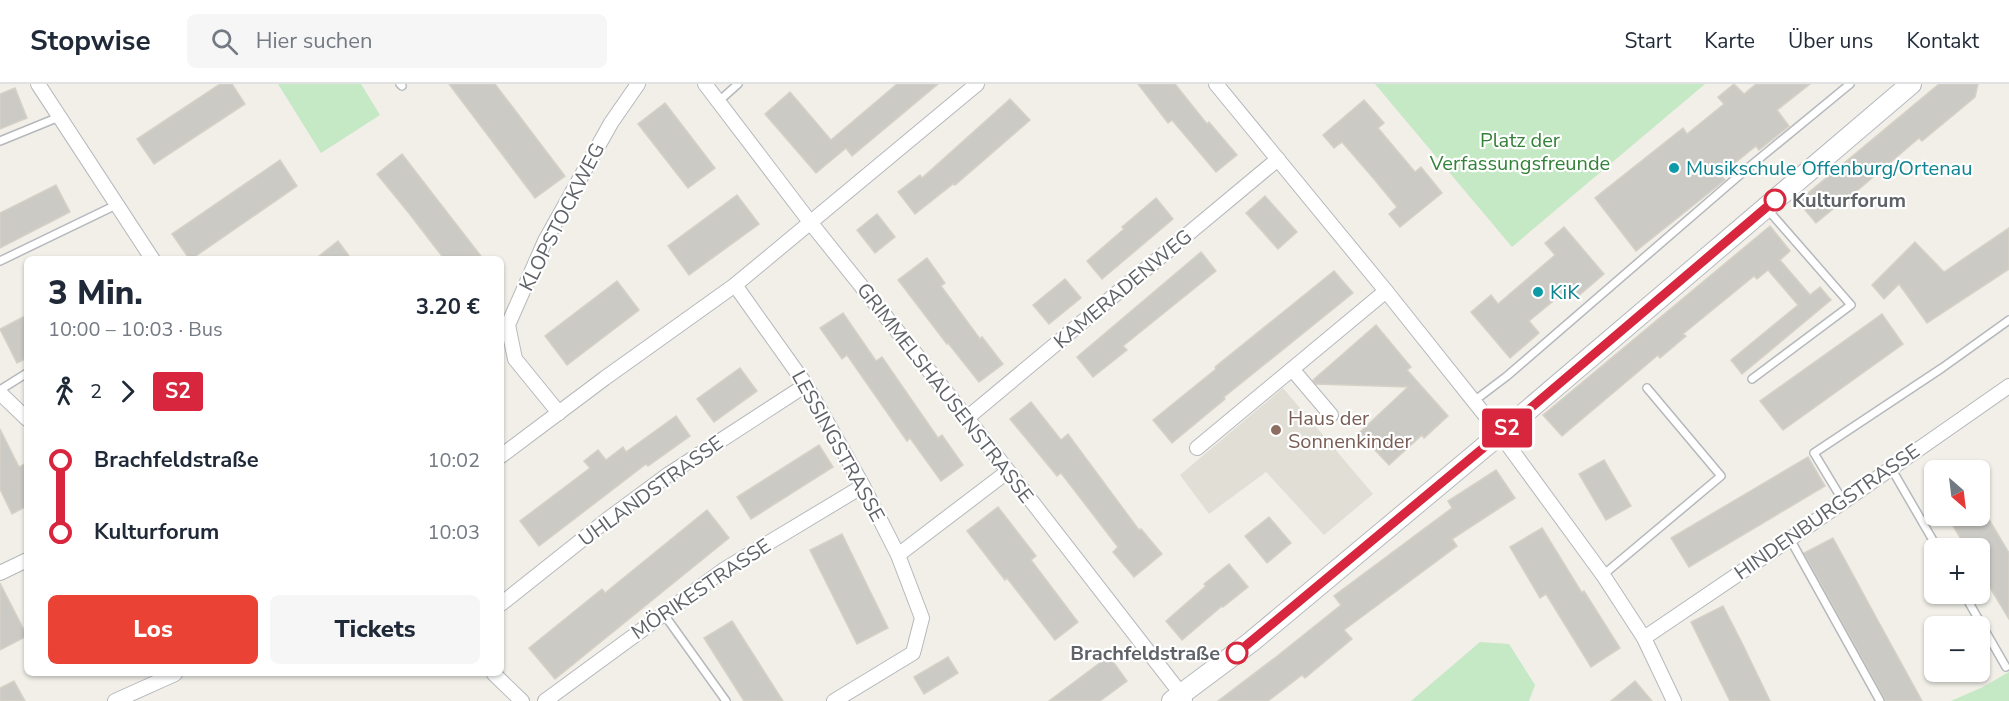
<!DOCTYPE html>
<html lang="de">
<head>
<meta charset="utf-8">
<style>
  :root { --surface:#fff; --page:#f6f6f7; --text:#1f2937; --muted:#747a83; --line:#e0e1e3; --accent:#ea4335 }
  body { margin:0; font-family:"Nunito Sans",sans-serif; background:var(--page); color:var(--text); height:100vh; display:flex; flex-direction:column; font-size:22px; white-space:nowrap }
  * { box-sizing:border-box; margin:0 }
  p { font-size:20px; color:var(--muted) }
  .icon { flex:none; width:33px; height:33px; fill:none; stroke:currentColor; stroke-width:2; stroke-linecap:round; stroke-linejoin:round }
  .map { position:relative; flex:1; overflow:hidden }
  .panel { position:absolute; left:24px; top:172px; width:480px; height:420px; display:flex; flex-direction:column; background:var(--surface); border-radius:9px; box-shadow:0 2px 4px #0004 }
  .panel>* { flex:none }
  .badge { padding:0 12px; border-radius:4px; font-size:21px; line-height:39px }
  .needle { width:39px; rotate:152deg }
  .buttons { position:absolute; left:1924px; top:376px; display:grid; gap:12px }
  .buttons a { display:grid; place-items:center; width:66px; height:66px; border-radius:9px; background:var(--surface); box-shadow:0 2px 4px #0004; font-size:30px }
  .map>.badge { position:absolute; translate:-50% -50%; box-shadow:0 0 0 3px #fff }
  .legs { display:flex; align-items:center; gap:9px; height:66px; padding:0 24px; font-size:20px }
  .legs p { margin-inline-start:auto }
  .head { display:flex; align-items:center; justify-content:space-between; height:102px; padding:0 24px }
  h1 { font-size:33px; font-weight:800; line-height:45px }
  .button { display:flex; gap:12px; margin-top:auto; padding:12px 24px }
  .button a { flex:1; height:69px; border-radius:9px; background:var(--accent); color:#fff; font-size:24px; font-weight:800; line-height:69px; text-align:center }
  .button a+a { background:var(--page); color:var(--text) }
  ul { padding:0 24px; list-style:none }
  li { display:flex; align-items:center; gap:21px; height:72px; font-size:22px }
  li i { display:grid; place-items:center; width:9px; height:100%; margin:0 8px; background:currentColor }
  li i::after { content:''; width:15px; height:15px; margin:-8px; border:4px solid; border-radius:50%; background:var(--surface) }
  li p { margin-inline-start:auto }
  li:first-child i { background:linear-gradient(#0000 50%,currentColor 0) }
  li:last-child i { background:linear-gradient(currentColor 50%,#0000 0) }
  header { display:flex; align-items:center; gap:36px; box-sizing:border-box; height:84px; padding:0 30px; background:var(--surface); border-bottom:2px solid var(--line) }
  header strong { font-size:28px }
  nav { display:flex; gap:33px; margin-inline-start:auto; font-size:21px }
  .search { width:420px; height:54px; background:var(--page); display:flex; align-items:center; gap:15px; box-sizing:border-box; padding:0 21px; border-radius:9px; color:var(--muted); font-size:22px }
  .map>svg:first-child { display:block }
  .education { fill:#e1ded6 }
  .green { fill:#c5e8c5 }
  .building { fill:#cccac5; stroke:#d6d1c6; stroke-width:1.5 }
  .lines { fill:none; stroke-linecap:round; stroke-linejoin:round }
  .lane-casing { stroke:#b5b8bc; stroke-width:10 }
  .street-casing { stroke:#b5b8bc; stroke-width:16 }
  .secondary-casing { stroke:#b6babf; stroke-width:22 }
  .lane { stroke:#fff; stroke-width:7 }
  .street { stroke:#fff; stroke-width:14 }
  .secondary { stroke:#fff; stroke-width:20 }
  .line-1-casing { stroke:#fff; stroke-width:14 }
  .line-1 { stroke:#d7263d; stroke-width:9 }
  .culture-dot { fill:#0f9aa8; stroke:#fff; stroke-width:2 }
  .stop-1-dot { fill:#fff; stroke:#d7263d; stroke-width:3 }
  .education-dot { fill:#8d6e63; stroke:#fff; stroke-width:2 }
  .labels { text-anchor:middle; dominant-baseline:central; stroke-width:4.5; stroke-linejoin:round; paint-order:stroke }
  .park-label { font-size:20px; fill:#348238; stroke:#fff }
  .culture-label { font-size:20px; fill:#0d838f; stroke:#fff; text-anchor:start }
  .stop-label { font-size:20px; font-weight:bold; fill:#5f6368; stroke:#fff; text-anchor:start }
  .street-label { font-size:20px; fill:#5f6368; stroke:#fff }
  .education-label { font-size:20px; fill:#785e54; stroke:#fff; text-anchor:start }
</style>
</head>
<body>
<header>
<strong>Stopwise</strong>
<div class="search"><svg class="icon" aria-label="search" viewBox="0 0 24 24"><circle cx="10" cy="10" r="6"/><path d="M15 15l6 6"/></svg>Hier suchen</div>
<nav><a>Start</a><a>Karte</a><a>Über uns</a><a>Kontakt</a></nav>
</header>
<div class="map">
<svg width="2009" height="617" viewBox="0 0 2009 617">
  <rect width="100%" height="100%" fill="#f1efe8"/>
  <!-- education -->
  <polygon class="education" points="1283,304 1373,410 1324,451 1266,388 1209,430 1180,391"/>
  <!-- green -->
  <g class="green">
    <polygon points="278,0 361,0 380,31 321,69"/>
    <polygon points="1375,0 1705,0 1512,163"/>
    <polygon points="1480,558 1509,560 1535,601 1529,617 1411,617"/>
    <polygon points="2009,588 2009,617 1951,617 1983,603"/>
  </g>
  <!-- building -->
  <g class="building">
    <polygon points="220,0 232,0 245,20 154,80 137,55"/>
    <polygon points="449,0 495,0 565,92 535,114"/>
    <polygon points="897,0 938,0 852,72 846,64 816,89 765,30 790,8 831,56"/>
    <polygon points="1138,0 1175,0 1207,40 1209,38 1237,71 1216,88 1172,36 1168,39"/>
    <polygon points="1734,0 1744,10 1756,0 1810,0 1777,26 1789,42 1759,66 1756,62 1720,91 1725,96 1636,167 1595,114 1683,44 1687,50 1724,20 1718,13"/>
    <polygon points="1939,0 1978,0 1975,13 1922,57 1919,54 1845,117 1844,116 1816,139 1800,120 1803,118 1801,115"/>
    <polygon points="15,4 27,34 0,45 0,10"/>
    <polygon points="1010,15 1030,36 955,101 953,100 915,130 898,108 920,91 922,94"/>
    <polygon points="1364,16 1384,39 1378,44 1415,88 1421,83 1442,109 1400,143 1389,130 1397,123 1374,95 1342,58 1334,64 1323,51"/>
    <polygon points="665,19 715,84 688,104 638,40"/>
    <polygon points="402,70 432,109 484,176 445,176 408,128 377,90"/>
    <polygon points="280,76 297,102 190,176 172,150"/>
    <polygon points="56,101 70,128 0,164 0,129"/>
    <polygon points="737,111 759,140 689,191 668,162"/>
    <polygon points="1265,112 1297,148 1278,165 1246,129"/>
    <polygon points="1156,114 1173,135 1102,195 1087,177 1124,145 1122,143"/>
    <polygon points="877,130 895,153 875,169 857,146"/>
    <polygon points="1770,142 1790,167 1780,176 1810,211 1820,203 1831,216 1742,290 1731,276 1798,221 1768,186 1757,195 1754,192 1683,250 1686,252 1660,274 1658,271 1562,352 1543,331"/>
    <polygon points="1564,143 1604,190 1576,214 1568,205 1529,237 1539,249 1510,274 1471,228 1491,211 1498,220 1555,171 1545,159"/>
    <polygon points="2009,144 2009,185 1927,239 1899,200 1884,215 1872,201 1915,158 1944,188"/>
    <polygon points="338,157 352,176 314,176"/>
    <polygon points="1201,168 1216,187 1123,262 1127,266 1093,293 1077,273"/>
    <polygon points="927,174 945,199 941,202 980,255 982,253 1003,280 979,298 948,259 947,260 898,196"/>
    <polygon points="1334,187 1353,209 1224,313 1225,315 1172,359 1153,336 1216,285 1215,283"/>
    <polygon points="1065,195 1081,214 1049,240 1033,221"/>
    <polygon points="617,197 639,226 567,281 545,252"/>
    <polygon points="843,229 876,277 882,273 938,354 942,351 963,381 941,397 910,354 907,357 847,271 842,275 820,244"/>
    <polygon points="1882,230 1903,260 1783,346 1760,317"/>
    <polygon points="27,231 27,274 17,279 0,245"/>
    <polygon points="1376,241 1411,283 1407,286 1448,332 1424,354 1422,351 1389,381 1359,349 1408,303 1316,300 1313,296"/>
    <polygon points="740,284 757,307 714,338 697,315"/>
    <polygon points="1031,318 1061,356 1068,350 1139,446 1141,445 1162,470 1134,493 1113,468 1118,463 1061,389 1057,392 1010,335"/>
    <polygon points="676,332 690,352 648,382 646,380 539,462 520,437 590,384 584,377 598,366 606,376 623,363 626,368"/>
    <polygon points="0,345 19,383 27,379 27,422 12,430 0,405"/>
    <polygon points="819,361 833,383 751,435 737,413"/>
    <polygon points="1808,373 1825,402 1689,483 1671,454"/>
    <polygon points="1604,376 1631,422 1606,436 1579,390"/>
    <polygon points="1496,386 1515,414 1452,455 1457,462 1344,546 1352,555 1305,594 1302,591 1268,617 1218,617 1276,573 1341,521 1334,512 1452,424 1448,417"/>
    <polygon points="998,423 1036,472 1031,476 1078,538 1055,556 1007,494 1005,496 967,447"/>
    <polygon points="707,426 729,454 555,595 529,564 602,505 605,509"/>
    <polygon points="1947,432 1987,432 2003,459 2009,469 2009,535 1980,487 1980,465 1967,465"/>
    <polygon points="1269,433 1291,459 1267,479 1245,452"/>
    <polygon points="1542,444 1582,509 1584,507 1620,564 1591,583 1546,510 1540,514 1510,463"/>
    <polygon points="842,450 888,544 857,560 810,466"/>
    <polygon points="1833,454 1877,535 1922,617 1886,617 1804,469"/>
    <polygon points="1229,480 1248,503 1223,523 1222,522 1182,556 1166,537 1206,502 1204,500"/>
    <polygon points="0,499 27,552 0,566"/>
    <polygon points="1723,522 1742,559 1770,617 1730,617 1691,538"/>
    <polygon points="732,537 783,617 744,617 704,554"/>
    <polygon points="1109,572 1127,597 1100,617 1049,617"/>
    <polygon points="948,573 958,589 924,610 914,593"/>
    <polygon points="14,597 25,617 0,617 0,604"/>
    <polygon points="1635,597 1652,617 1611,617"/>
  </g>
  <g class="lines">
    <defs>
      <g id="lane">
        <polyline points="400,0 402,2"/>
        <polyline points="719,17 738,0"/>
        <polyline points="0,57 59,33"/>
        <polyline points="0,177 116,121"/>
        <polyline points="1752,295 1851,221 1768,126"/>
        <polyline points="0,306 27,289"/>
        <polyline points="1474,317 1507,292 1749,83 1850,0"/>
        <polyline points="1891,384 1938,465"/>
        <polyline points="1843,417 1814,369 1942,284 2009,236"/>
        <polyline points="1790,455 1880,617"/>
        <polyline points="1603,491 1721,392 1647,304"/>
        <polyline points="1964,510 2006,583"/>
        <polyline points="663,529 726,617"/>
      </g>
      <g id="street">
        <polyline points="38,0 153,176"/>
        <polyline points="705,0 810,138 967,334 1185,615"/>
        <polyline points="1216,0 1386,207 1500,350 1603,491 1644,554 1674,617"/>
        <polyline points="735,201 806,301 863,402 898,471 922,534 913,569 834,617"/>
        <polyline points="1292,285 1331,331"/>
        <polyline points="0,309 27,335"/>
        <polyline points="559,329 515,275 508,241 545,157 611,39 638,0"/>
        <polyline points="967,334 1278,75"/>
        <polyline points="1197,364 1386,207"/>
        <polyline points="501,372 605,294 735,201 977,0"/>
        <polyline points="898,471 1007,388"/>
        <polyline points="0,489 27,476"/>
        <polyline points="501,520 608,435 669,390 806,301"/>
        <polyline points="1644,554 1790,455 2009,302"/>
        <polyline points="494,590 522,617"/>
        <polyline points="115,617 175,590"/>
        <polyline points="545,617 725,485 863,402"/>
      </g>
      <polyline id="secondary" points="1172,617 1251,558 1500,350 1911,0"/>
    </defs>
    <!-- lane casing -->
    <use href="#lane" class="lane-casing"/>
    <!-- street casing -->
    <use href="#street" class="street-casing"/>
    <!-- secondary casing -->
    <use href="#secondary" class="secondary-casing"/>
    <!-- lane -->
    <use href="#lane" class="lane"/>
    <!-- street -->
    <use href="#street" class="street"/>
    <!-- secondary -->
    <use href="#secondary" class="secondary"/>
  </g>
  <g class="lines">
    <defs>
      <polyline id="line-1" points="1237,569 1500,350 1775,116"/>
    </defs>
    <!-- line-1 casing -->
    <use href="#line-1" class="line-1-casing"/>
    <!-- line-1 -->
    <use href="#line-1" class="line-1"/>
  </g>
  <!-- markers -->
  <g class="culture-dot">
    <circle cx="1674" cy="84" r="6"/>
    <circle cx="1538" cy="208" r="6"/>
  </g>
  <g class="stop-1-dot">
    <circle cx="1775" cy="116" r="10"/>
    <circle cx="1237" cy="569" r="10"/>
  </g>
  <circle class="education-dot" cx="1276" cy="346" r="6"/>
  <g class="labels">
    <!-- park labels -->
    <g class="park-label">
      <text x="1520" y="56">Platz der<tspan x="1520" dy="23">Verfassungsfreunde</tspan></text>
    </g>
    <!-- culture labels -->
    <g class="culture-label">
      <text x="1686" y="84">Musikschule Offenburg/Ortenau</text>
      <text x="1550" y="208">KiK</text>
    </g>
    <!-- stop labels -->
    <g class="stop-label">
      <text x="1792" y="116">Kulturforum</text>
      <text x="1220" y="569" text-anchor="end">Brachfeldstraße</text>
    </g>
    <!-- street labels -->
    <g class="street-label">
      <text transform="translate(562 133) rotate(-63)">KLOPSTOCKWEG</text>
      <text transform="translate(1123 205) rotate(-40)">KAMERADENWEG</text>
      <text transform="translate(945 309) rotate(52)">GRIMMELSHAUSENSTRASSE</text>
      <text transform="translate(838 362) rotate(61)">LESSINGSTRASSE</text>
      <text transform="translate(651 407) rotate(-36)">UHLANDSTRASSE</text>
      <text transform="translate(1827 428) rotate(-35)">HINDENBURGSTRASSE</text>
      <text transform="translate(701 505) rotate(-34)">MÖRIKESTRASSE</text>
    </g>
    <!-- education labels -->
    <g class="education-label">
      <text x="1288" y="334">Haus der<tspan x="1288" dy="23">Sonnenkinder</tspan></text>
    </g>
  </g>
</svg>
<div class="buttons">
<a><svg class="needle" viewBox="-14 -14 28 28"><path d="M0-13l5 13h-10z" fill="#e53935"/><path d="M0 13l5-13h-10z" fill="#747a83"/></svg></a>
<a>+</a>
<a>−</a>
</div>
<b class="badge" style="left:1507px;top:344px;background:#d7263d;color:#fff">S2</b>
<section class="panel">
<div class="head"><div><h1>3 Min.</h1><p>10:00 – 10:03 · Bus</p></div><b>3.20 €</b></div>
<div class="legs"><svg class="icon" aria-label="walk" viewBox="0 0 24 24"><circle cx="13" cy="4" r="2"/><path d="M13 8l-2 6 4 7M11 14l-3 7M7 12l3-4h3l4 4"/></svg>2<svg class="icon" aria-label="forward" viewBox="0 0 24 24"><path d="M9 5l7 7-7 7"/></svg><b class="badge" style="background:#d7263d;color:#fff">S2</b></div>
<ul>
<li><i style="color:#d7263d"></i><b>Brachfeldstraße</b><p>10:02</p></li>
<li><i style="color:#d7263d"></i><b>Kulturforum</b><p>10:03</p></li>
</ul>
<div class="button"><a>Los</a><a>Tickets</a></div>
</section>
</div>
</body>
</html>
